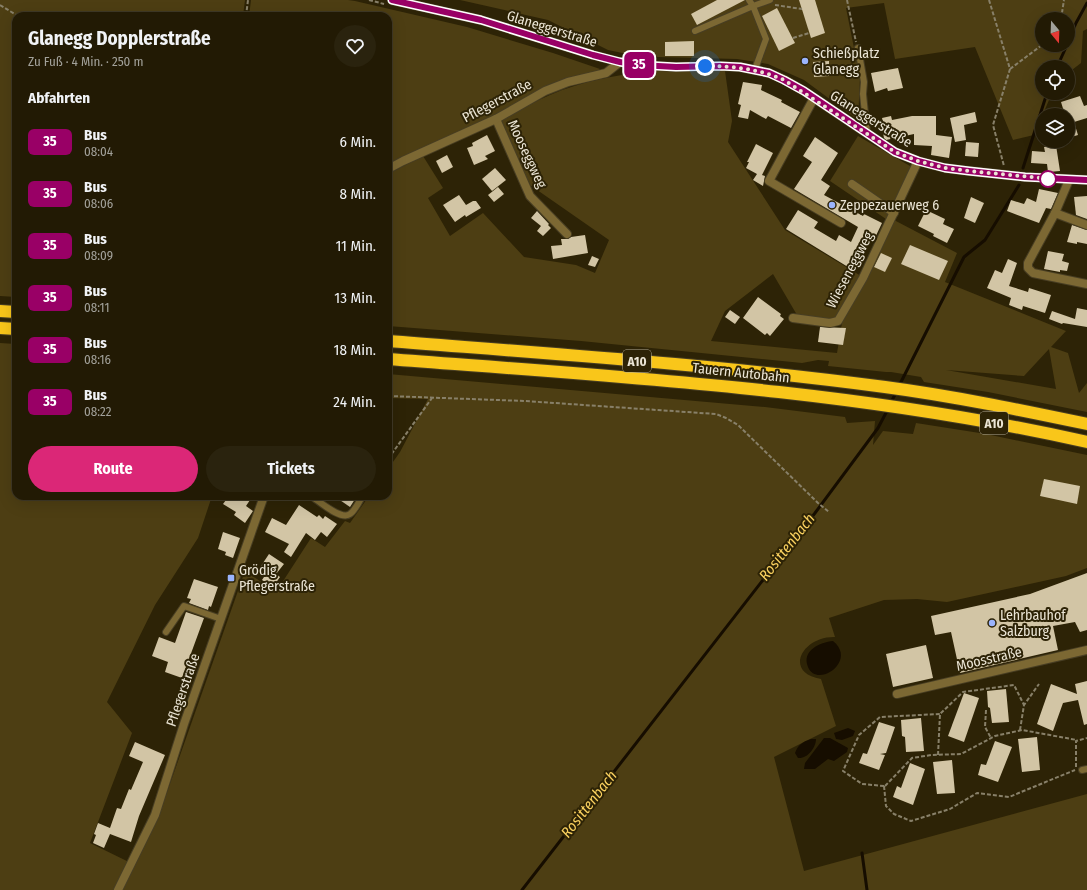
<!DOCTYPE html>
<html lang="de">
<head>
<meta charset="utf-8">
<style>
  :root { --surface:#221a04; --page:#2a230e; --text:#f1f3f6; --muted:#a2a19a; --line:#3f3826; --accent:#db2777 }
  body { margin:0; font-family:"Fira Sans Condensed",sans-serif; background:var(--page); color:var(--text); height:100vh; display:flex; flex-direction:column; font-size:15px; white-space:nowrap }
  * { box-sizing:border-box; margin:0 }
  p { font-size:13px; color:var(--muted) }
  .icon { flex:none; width:22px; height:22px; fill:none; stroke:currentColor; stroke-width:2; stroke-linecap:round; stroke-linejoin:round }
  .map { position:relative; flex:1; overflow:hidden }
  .drawer { position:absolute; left:12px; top:12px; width:380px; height:488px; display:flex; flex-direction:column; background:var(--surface); border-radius:12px; box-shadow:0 4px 16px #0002,0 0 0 1px var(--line) }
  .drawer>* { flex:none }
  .badge { padding:0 8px; border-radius:6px; font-size:14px; line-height:26px }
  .needle { width:26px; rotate:161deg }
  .tools { position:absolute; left:1035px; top:12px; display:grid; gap:8px }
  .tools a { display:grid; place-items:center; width:40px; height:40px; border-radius:50%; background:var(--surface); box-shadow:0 4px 16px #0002,0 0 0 1px var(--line); font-size:20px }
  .you { position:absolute; width:20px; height:20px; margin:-10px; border:3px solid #fff; border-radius:50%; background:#1a73e8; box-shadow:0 0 0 6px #1a73e833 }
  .map>.badge { position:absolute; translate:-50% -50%; box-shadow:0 0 0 2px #fff }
  h2 { padding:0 16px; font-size:15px; line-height:36px }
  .round { display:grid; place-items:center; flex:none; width:42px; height:42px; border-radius:21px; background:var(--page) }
  .headline { display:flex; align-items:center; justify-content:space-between; height:68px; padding:0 16px }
  h1 { font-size:19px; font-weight:700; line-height:30px }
  .cta { display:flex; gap:8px; margin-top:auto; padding:8px 16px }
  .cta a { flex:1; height:46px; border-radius:24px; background:var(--accent); color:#fff; font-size:16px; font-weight:700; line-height:46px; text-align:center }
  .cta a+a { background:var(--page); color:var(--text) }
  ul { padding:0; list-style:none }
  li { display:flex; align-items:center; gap:12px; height:52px; padding:0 16px }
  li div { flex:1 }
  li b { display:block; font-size:15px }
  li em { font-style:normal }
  li .badge { min-width:44px; font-weight:700; text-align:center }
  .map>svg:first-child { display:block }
  .green { fill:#4d3e13; fill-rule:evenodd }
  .water { fill:#160d00 }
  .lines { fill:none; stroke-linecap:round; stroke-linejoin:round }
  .stream { stroke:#160d00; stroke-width:3 }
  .building { fill:#d2c5a5 }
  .lane-casing { stroke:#483e23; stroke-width:8 }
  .street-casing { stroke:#483e23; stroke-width:10 }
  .secondary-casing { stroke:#483e23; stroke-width:10 }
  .highway-casing { stroke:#483e23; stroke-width:14 }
  .path { stroke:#888069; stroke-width:2; stroke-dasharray:4 2; stroke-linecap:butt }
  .lane { stroke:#7c6833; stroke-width:6 }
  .street { stroke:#7c6833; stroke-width:8 }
  .secondary { stroke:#ae8e32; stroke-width:8 }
  .highway { stroke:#f9c61a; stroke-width:12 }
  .line-casing { stroke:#fff; stroke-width:9 }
  .line { stroke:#906; stroke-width:6 }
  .walk { stroke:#ebe5d5; stroke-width:4; stroke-dasharray:0 7.2 }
  .poi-dot { fill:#9bb4fd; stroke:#2d2306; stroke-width:1.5 }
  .stop-dot { fill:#fff; stroke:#906; stroke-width:2 }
  .labels { text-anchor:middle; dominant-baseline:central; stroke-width:4; stroke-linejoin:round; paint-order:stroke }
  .shield { fill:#2d2306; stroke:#b2ab97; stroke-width:1 }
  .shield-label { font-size:13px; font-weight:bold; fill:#ebe5d5 }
  .street-label { font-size:14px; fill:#ebe5d5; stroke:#2d2306 }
  .poi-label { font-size:14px; fill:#ebe5d5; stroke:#2d2306; text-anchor:start }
  .water-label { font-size:15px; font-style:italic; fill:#fad15f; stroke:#2d2306 }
</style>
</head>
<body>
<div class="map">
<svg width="1087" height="890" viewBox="0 0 1087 890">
  <rect width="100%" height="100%" fill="#2d2306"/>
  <!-- green -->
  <g class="green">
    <polygon points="0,0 245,0 243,16 16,16 16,297 0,296"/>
    <polygon points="251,0 348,0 355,1 467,27 553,53 600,69 597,71 570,77 550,84 492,116 388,165 388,16 249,16"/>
    <path d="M460 0H1087V29L1083 31 1081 63 1068 73V67H1042V93H1052L1034 135 1013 140 975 47 895 59 884 3 846 8 860 78 858 120 804 80 768 64 737 59 658 57 632 55 608 50 548 20ZM1042 19H1068V45H1042Z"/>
    <path d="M651 71H725L732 121 728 142 785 230 866 279 894 220 957 253 945 282 1066 331 1051 347 1068 353 1079 393 1087 383V412L988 392 924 382 921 377 891 372H886L828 366 829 361 818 360 802 363 581 341 388 326V174L423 156 443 188 428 198 450 236 483 213 524 257 576 265 595 273 609 240 530 185 501 121C517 112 533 102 550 95 582 81 616 75 651 71ZM773 274 797 315 842 323 837 353 711 341 725 311ZM1049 349 1056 389 946 370 1024 376Z"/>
    <polygon points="858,136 910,166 911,171 886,219 830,181"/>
    <path d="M0 343 16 344V496H212L198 538 155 605 107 702 132 733 90 843 135 865 159 815 245 571 276 592 311 538 325 547 345 521 350 523 369 496H388V469L400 452 428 399 388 398V374L765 407 845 417 847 423 875 421 873 445 883 431 913 434 916 423 986 434 1087 455V568L1066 576 947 602 917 599 884 600 829 618 835 637C802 636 783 673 821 679L836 726 774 757 804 871 1087 794V890H0Z"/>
  </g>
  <!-- water -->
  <g class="water">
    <path d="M833 641C858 661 817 689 808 667 801 651 820 642 833 641Z"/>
    <polygon points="848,728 855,731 853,736 842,740 836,739 834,733"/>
    <polygon points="824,738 830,738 848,748 847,752 834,761 828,759 815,769 804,769 805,763"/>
    <path d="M811 739H816C816 748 807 759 798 758L795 753C798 745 802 742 811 739Z"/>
  </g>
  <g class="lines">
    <!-- stream -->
    <g class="stream">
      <polyline points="1068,42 1076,23 1087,3"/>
      <polyline points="1057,67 1067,45"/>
      <polyline points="1023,168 1047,93"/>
      <polyline points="899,386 964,257 985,240 1019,185"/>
      <polyline points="890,404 897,391"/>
      <polyline points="862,853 867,890"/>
      <polyline points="522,890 815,513 878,428 888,409"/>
    </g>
  </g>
  <!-- building -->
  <g class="building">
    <polygon points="717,0 745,0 697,25 691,14"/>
    <polygon points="799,0 815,0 825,33 811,38"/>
    <polygon points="777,8 795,43 779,51 762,16"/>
    <polygon points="694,41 694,56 665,56 665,42"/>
    <polygon points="829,61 829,76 814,77 813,62"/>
    <polygon points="898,68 903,88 888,91 887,88 875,92 871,73"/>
    <polygon points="743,82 762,85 761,90 782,100 781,102 800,112 791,128 768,116 766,119 750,110 748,119 738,117 741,105 738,104"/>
    <polygon points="1080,96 1084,106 1087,105 1087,118 1074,122 1078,135 1068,138 1068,115 1065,115 1061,102"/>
    <polygon points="975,112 977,122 964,125 966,140 955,142 950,118"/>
    <polygon points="891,116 892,120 912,116 936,116 936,135 952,137 949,158 931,155 932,146 914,145 914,134 886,140 884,138 881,122 883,122 882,118"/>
    <polygon points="487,135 495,151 485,156 488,159 474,165 467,148 473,146 472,143"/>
    <polygon points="815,137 838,153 821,180 830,186 824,195 863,216 864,214 882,223 873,242 865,238 848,267 786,229 798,210 818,222 814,228 836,241 839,235 851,242 858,227 794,189 812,162 803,156"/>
    <polygon points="966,142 979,143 978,157 965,156"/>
    <polygon points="756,144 773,153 762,175 765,176 763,186 753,180 757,174 746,168 749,162 747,162"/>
    <polygon points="1056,145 1060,171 1048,172 1047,164 1031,163 1032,151 1045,152 1044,147"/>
    <polygon points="447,155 453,167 442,173 436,161"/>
    <polygon points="495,168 506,180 492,191 482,179"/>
    <polygon points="498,187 504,194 494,202 488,195"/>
    <polygon points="1039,189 1058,193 1051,209 1046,208 1039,223 1007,211 1011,200 1024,204 1027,198 1036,202"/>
    <polygon points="459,195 466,205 473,201 476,201 481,208 466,217 465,215 455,222 443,205"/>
    <polygon points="1087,196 1087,219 1076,215 1074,197"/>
    <polygon points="971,197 984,203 975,223 964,218"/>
    <polygon points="926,210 945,219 943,224 954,229 947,243 933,236 934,234 918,226"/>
    <polygon points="537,211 549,224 548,225 551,228 543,236 537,231 541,226 531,218"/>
    <polygon points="1072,225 1087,230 1087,244 1077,242 1077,244 1067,242"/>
    <polygon points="585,235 588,253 553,259 551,246 562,245 561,239 568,239 571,237"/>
    <polygon points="910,245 948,261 939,280 901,264"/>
    <polygon points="1048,251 1064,254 1062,261 1069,263 1067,271 1060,270 1060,272 1044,269"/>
    <polygon points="881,253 892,258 885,272 874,267"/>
    <polygon points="592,256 599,259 595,267 588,265"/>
    <polygon points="1008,259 1017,263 1009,286 1028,292 1029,288 1051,295 1045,313 1023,306 1022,310 1009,305 1011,298 987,288 995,270 1002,273"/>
    <polygon points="758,297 781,314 780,316 784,319 770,336 767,333 765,335 743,318"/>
    <polygon points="1077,308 1087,310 1087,327 1063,323 1062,324 1049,319 1052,311 1075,319"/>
    <polygon points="730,310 740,317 735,324 725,317"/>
    <polygon points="820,327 846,328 843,345 818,342"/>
    <polygon points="1044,479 1080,486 1077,504 1040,496"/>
    <polygon points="229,496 245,496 250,500 246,506 253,511 245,523 234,515 236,512 223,504"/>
    <polygon points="334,496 357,496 350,507"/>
    <polygon points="299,505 317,517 319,515 323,519 325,516 337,524 327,537 321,532 315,540 306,533 291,557 284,552 289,544 265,532 272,518 286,525"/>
    <polygon points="223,532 240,538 233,558 225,555 226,552 218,549"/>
    <polygon points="269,554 284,564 276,574 280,577 273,587 262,580 266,574 259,569"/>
    <polygon points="1087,573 1087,630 1080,632 1075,622 1053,626 1058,650 960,673 951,632 935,635 931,616 1030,594"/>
    <polygon points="194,579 218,587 211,607 209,606 208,610 189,603 191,599 187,598"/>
    <polygon points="186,612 204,618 182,678 165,672 168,662 152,656 159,637 175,643"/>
    <polygon points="926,645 933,678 893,687 886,654"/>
    <polygon points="1087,681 1087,724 1084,725 1078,700 1063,703 1053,731 1037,724 1051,684 1077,694 1075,684"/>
    <polygon points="1006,689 1009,722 992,723 990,708 988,707 987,691"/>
    <polygon points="964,693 979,698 964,742 948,736"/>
    <polygon points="921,718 924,751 906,752 905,737 902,736 901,720"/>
    <polygon points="879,722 895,727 886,753 880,754 885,755 879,770 859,763 863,753 867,754"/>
    <polygon points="1037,737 1040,770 1022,772 1018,739"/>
    <polygon points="995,741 1012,747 998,782 978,775 981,764 986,765"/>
    <polygon points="135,742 165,755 139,816 131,842 110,834 104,848 93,843 96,835 94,834 98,823 110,828 117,808 121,809 129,789 131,790 143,762 129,756"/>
    <polygon points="952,760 955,793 937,794 933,762"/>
    <polygon points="910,763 925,769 913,805 893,797 897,786 901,788"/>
  </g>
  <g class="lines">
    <defs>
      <g id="lane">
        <polyline points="749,0 753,6 770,0"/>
        <polyline points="695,31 753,6 766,39 755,69"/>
        <polyline points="858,48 864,82 863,94 867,133"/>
        <path d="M311 496C319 501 341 521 350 514 355 511 359 501 363 496"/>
        <polyline points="166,632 184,606 221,619"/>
        <polyline points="1082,770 1087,769"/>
      </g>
      <g id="street">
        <polyline points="814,98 769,181 841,223"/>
        <polyline points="496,119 530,196 567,234"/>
        <polyline points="388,169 403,161 496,119 545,91 568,82 606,73 620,62"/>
        <polyline points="1069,180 1055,213 1028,263 1028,268 1033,273 1087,284"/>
        <polyline points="852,184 894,213"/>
        <polyline points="1055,213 1087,225"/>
        <polyline points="793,318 830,323 838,321 863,278 918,161"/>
        <polyline points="897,694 1087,650"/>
        <polyline points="118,890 155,815 184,724 264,496"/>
      </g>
      <polyline id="secondary" points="392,0 481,20 593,55 620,62 639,65 676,67 720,66 740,67 769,73 785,80 804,91 895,152 918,161 945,168 969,171 1025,177 1087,180"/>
      <g id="highway">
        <polyline points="0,311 16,312"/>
        <polyline points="0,328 16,329"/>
        <path d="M388 341C554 354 720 365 885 387 953 396 1020 410 1087 424"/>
        <path d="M388 359C622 377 857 390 1087 442"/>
      </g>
    </defs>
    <!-- lane casing -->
    <use href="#lane" class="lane-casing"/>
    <!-- street casing -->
    <use href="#street" class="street-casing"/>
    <!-- secondary casing -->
    <use href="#secondary" class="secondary-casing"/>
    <!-- highway casing -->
    <use href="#highway" class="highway-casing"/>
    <!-- path -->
    <g class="path">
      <polyline points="369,0 384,4"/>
      <polyline points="847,0 856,42"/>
      <polyline points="989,0 1010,69 993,125 1004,166"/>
      <polyline points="0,5 18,16"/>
      <polyline points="775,5 802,9"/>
      <polyline points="246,16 248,0"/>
      <polyline points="1061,19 1064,0"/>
      <polyline points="793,38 809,33"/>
      <polyline points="1010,69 1042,45"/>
      <polyline points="388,396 525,401 716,414 726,418 738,425 818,503 829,512"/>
      <polyline points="388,459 432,398"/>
      <polyline points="986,710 985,727 991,738"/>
      <polyline points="1020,730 1024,705 1039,684"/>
      <polyline points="938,755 940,714 963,692 1014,685 1024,705"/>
      <polyline points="1076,767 1076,741 1087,738"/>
      <polyline points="884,786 886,806 894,814 911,821 950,809 977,793 1009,797 1075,770"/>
      <polyline points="884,786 862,784 843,771 859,735 880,717 940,714"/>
      <polyline points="885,786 912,758 931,755 961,754 995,736 1022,730 1077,740"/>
    </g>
    <!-- lane -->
    <use href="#lane" class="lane"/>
    <!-- street -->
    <use href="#street" class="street"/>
    <!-- secondary -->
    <use href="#secondary" class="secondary"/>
    <!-- highway -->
    <use href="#highway" class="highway"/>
  </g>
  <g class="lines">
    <defs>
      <polyline id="line" points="392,0 481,20 593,55 620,62 640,65 676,67 720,66 740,67 769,73 784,80 804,91 895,152 918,161 945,168 969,171 1025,177 1087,180"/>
    </defs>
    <!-- line casing -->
    <use href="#line" class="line-casing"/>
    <!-- line -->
    <use href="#line" class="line"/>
    <!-- walk -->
    <path class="walk" d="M705 66C733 66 759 69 784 80L895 152 918 161 945 168 969 171 1052 179H1048"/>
  </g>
  <!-- markers -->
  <g class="poi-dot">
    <circle cx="805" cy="61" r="4"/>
    <circle cx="832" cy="205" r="4"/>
    <rect x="227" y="574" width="8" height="8" rx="2"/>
    <circle cx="992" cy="623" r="4"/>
  </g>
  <circle class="stop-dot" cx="1048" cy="179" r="8"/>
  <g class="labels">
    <!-- shield labels -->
    <g class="shield">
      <rect x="623" y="350" width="28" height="22" rx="3"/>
      <rect x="980" y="412" width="28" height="22" rx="3"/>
    </g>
    <g class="shield-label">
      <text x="637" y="361">A10</text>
      <text x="994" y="423">A10</text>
    </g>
    <!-- street labels -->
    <g class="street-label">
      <text transform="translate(552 29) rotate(17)">Glaneggerstraße</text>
      <text transform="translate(497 101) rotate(-28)">Pflegerstraße</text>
      <text transform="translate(871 119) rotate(32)">Glaneggerstraße</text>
      <text transform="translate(527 154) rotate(65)">Mooseggweg</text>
      <text transform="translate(850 270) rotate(-62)">Wieseneggweg</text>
      <text transform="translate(741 373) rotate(6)">Tauern Autobahn</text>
      <text transform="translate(989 659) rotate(-13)">Moosstraße</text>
      <text transform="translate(183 690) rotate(-71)">Pflegerstraße</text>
    </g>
    <!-- poi labels -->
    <g class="poi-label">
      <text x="813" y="53">Schießplatz<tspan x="813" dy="16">Glanegg</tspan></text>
      <text x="840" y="205">Zeppezauerweg 6</text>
      <text x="239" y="570">Grödig<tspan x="239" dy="16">Pflegerstraße</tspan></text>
      <text x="1000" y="615">Lehrbauhof<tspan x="1000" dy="16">Salzburg</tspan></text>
    </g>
    <!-- water labels -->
    <g class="water-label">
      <text transform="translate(787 547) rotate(-52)">Rosittenbach</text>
      <text transform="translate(589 804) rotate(-52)">Rosittenbach</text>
    </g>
  </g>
</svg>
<div class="tools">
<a><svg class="needle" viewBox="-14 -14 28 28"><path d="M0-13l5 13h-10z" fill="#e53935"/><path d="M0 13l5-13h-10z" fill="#a2a19a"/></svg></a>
<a><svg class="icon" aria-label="locate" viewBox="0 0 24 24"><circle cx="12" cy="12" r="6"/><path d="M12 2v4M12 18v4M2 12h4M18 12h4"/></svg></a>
<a><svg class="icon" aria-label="layers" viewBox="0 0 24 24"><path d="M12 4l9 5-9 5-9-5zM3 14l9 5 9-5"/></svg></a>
</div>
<div class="you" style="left:705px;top:66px"></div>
<b class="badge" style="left:639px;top:65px;background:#906;color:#fff">35</b>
<section class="drawer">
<div class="headline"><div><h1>Glanegg Dopplerstraße</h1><p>Zu Fuß · 4 Min. · 250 m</p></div><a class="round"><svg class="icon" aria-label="heart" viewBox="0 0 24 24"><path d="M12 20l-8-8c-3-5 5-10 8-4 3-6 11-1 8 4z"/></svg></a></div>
<h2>Abfahrten</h2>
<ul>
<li><span class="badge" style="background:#906;color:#fff">35</span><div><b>Bus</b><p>08:04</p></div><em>6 Min.</em></li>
<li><span class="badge" style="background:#906;color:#fff">35</span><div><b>Bus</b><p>08:06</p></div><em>8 Min.</em></li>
<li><span class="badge" style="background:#906;color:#fff">35</span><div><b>Bus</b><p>08:09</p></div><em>11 Min.</em></li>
<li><span class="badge" style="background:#906;color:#fff">35</span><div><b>Bus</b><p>08:11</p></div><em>13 Min.</em></li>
<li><span class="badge" style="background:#906;color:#fff">35</span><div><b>Bus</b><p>08:16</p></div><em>18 Min.</em></li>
<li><span class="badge" style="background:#906;color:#fff">35</span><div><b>Bus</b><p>08:22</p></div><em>24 Min.</em></li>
</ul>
<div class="cta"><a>Route</a><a>Tickets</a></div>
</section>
</div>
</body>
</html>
